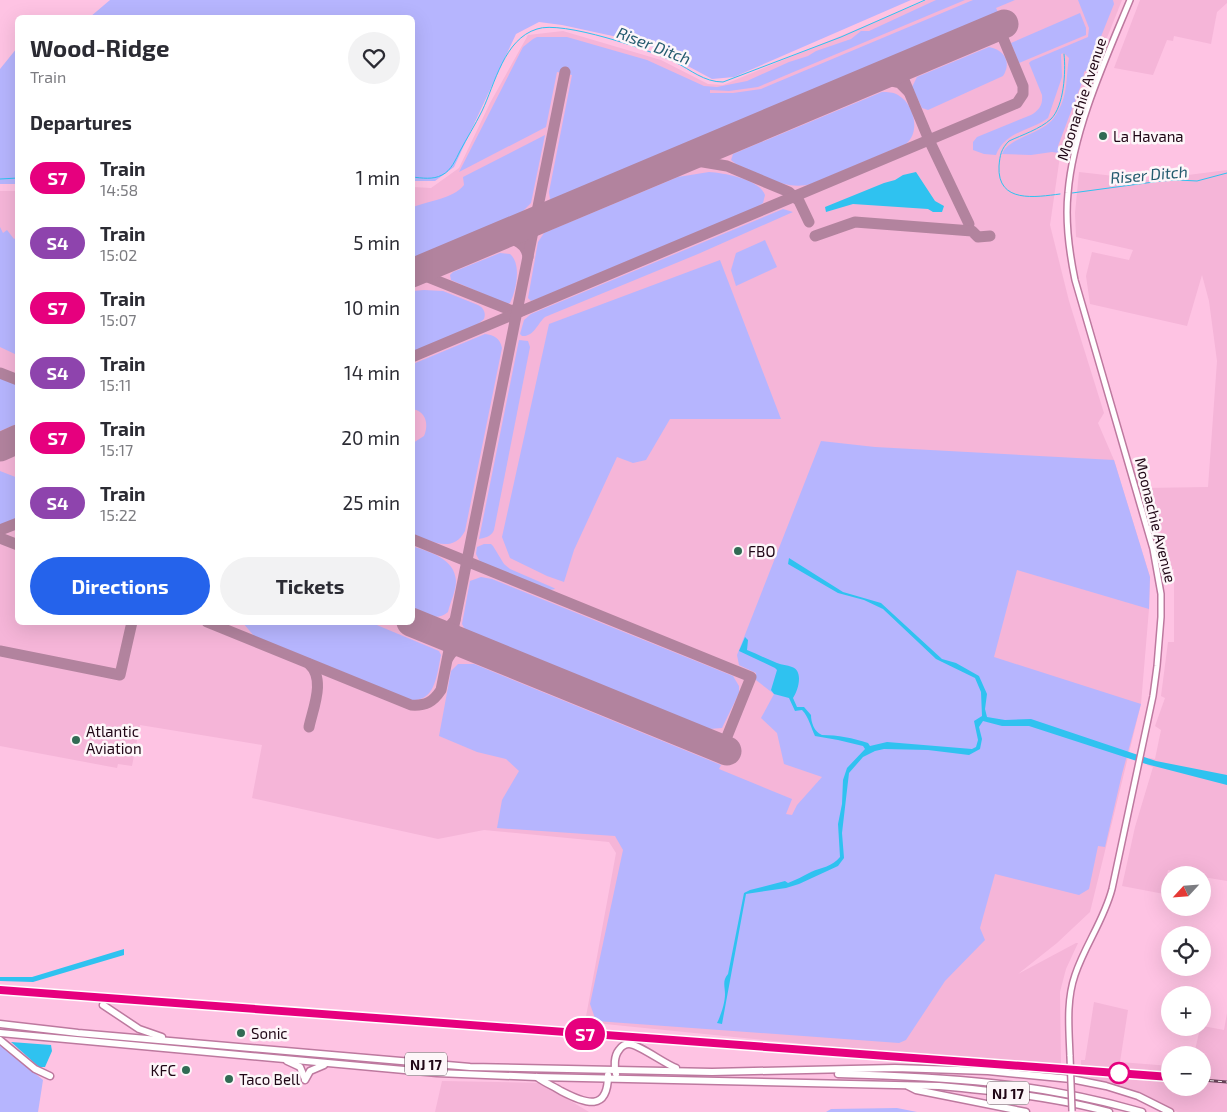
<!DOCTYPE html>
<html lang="en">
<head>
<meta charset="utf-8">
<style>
  :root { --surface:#fff; --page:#f2f2f3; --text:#2b2b33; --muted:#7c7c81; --accent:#2563eb }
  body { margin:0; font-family:"Exo 2",sans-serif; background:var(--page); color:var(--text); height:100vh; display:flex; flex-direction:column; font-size:19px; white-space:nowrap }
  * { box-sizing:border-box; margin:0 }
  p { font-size:16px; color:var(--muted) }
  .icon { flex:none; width:28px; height:28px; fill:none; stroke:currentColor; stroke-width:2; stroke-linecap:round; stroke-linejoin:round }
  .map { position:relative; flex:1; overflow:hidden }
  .side { position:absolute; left:15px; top:15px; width:400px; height:610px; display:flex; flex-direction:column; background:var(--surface); border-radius:8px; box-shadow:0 5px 20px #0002 }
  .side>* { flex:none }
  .badge { padding:0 10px; border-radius:16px; font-size:18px; line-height:32px }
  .needle { width:32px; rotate:244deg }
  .controls { position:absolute; left:1161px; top:866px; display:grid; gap:10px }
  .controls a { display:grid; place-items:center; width:50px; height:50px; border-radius:50%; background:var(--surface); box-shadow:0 5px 20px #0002; font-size:25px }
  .map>.badge { position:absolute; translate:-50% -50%; box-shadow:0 0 0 2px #fff }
  h2 { padding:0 15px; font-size:19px; line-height:45px }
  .round { display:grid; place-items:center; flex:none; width:52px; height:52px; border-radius:26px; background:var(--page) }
  .headline { display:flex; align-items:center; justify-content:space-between; height:85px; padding:0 15px }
  h1 { font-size:24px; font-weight:700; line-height:38px }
  .button { display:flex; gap:10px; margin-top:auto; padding:10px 15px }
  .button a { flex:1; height:58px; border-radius:30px; background:var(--accent); color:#fff; font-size:20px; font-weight:700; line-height:58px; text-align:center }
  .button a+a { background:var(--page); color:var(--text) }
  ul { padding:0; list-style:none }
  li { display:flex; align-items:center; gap:15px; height:65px; padding:0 15px }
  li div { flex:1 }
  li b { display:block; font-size:19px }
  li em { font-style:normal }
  li .badge { min-width:55px; font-weight:700; text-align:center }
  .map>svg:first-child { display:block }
  .built { fill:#f5b5d8 }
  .green { fill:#b6b5fe }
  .water { fill:#2fc2f0 }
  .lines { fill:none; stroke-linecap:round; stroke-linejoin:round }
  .stream { stroke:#2fc2f0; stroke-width:1 }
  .taxiway { stroke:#b2839e; stroke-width:11 }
  .runway { stroke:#b2839e; stroke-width:29 }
  .major-casing { stroke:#bd799f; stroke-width:8 }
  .highway-casing { stroke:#bd799f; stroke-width:9 }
  .major { stroke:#fff; stroke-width:5 }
  .highway { stroke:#fff; stroke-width:6 }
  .rail-casing { stroke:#674358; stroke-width:3 }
  .rail { stroke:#fdf6f9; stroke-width:1; stroke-dasharray:4; stroke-linecap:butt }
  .major-bridge-casing { stroke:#bd799f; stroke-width:8; stroke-linecap:butt }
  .major-bridge { stroke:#fff; stroke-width:5 }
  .line-casing { stroke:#fff; stroke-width:11 }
  .line { stroke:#e6007e; stroke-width:8 }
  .poi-dot { fill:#316b54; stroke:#fdf6f9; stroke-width:2 }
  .stop-dot { fill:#fff; stroke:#e6007e; stroke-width:2.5 }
  .labels { text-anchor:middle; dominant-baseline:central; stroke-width:5; stroke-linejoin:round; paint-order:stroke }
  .shield { fill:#fdf6f9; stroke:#624f5a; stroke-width:1 }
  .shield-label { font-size:14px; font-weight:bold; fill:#200716 }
  .street-label { font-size:15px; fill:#200716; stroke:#fdf6f9 }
  .poi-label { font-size:15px; fill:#200716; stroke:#fdf6f9; text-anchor:start }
  .water-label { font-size:16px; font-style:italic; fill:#245b6f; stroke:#fdf6f9 }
</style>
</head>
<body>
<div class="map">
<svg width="1227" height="1112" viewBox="0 0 1227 1112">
  <rect width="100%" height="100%" fill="#fec3e3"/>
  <!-- built -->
  <g class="built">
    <polygon points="927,0 1122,0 1060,156 1050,225 1069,301 1104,413 1098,423 1114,460 1150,577 1149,609 1141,704 1090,912 1057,943 1018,974 1076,943 1078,943 1066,969 1060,992 1061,1066 902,1054 585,1022 616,853 609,842 484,830 438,839 252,798 262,745 140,725 132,766 118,764 117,768 0,746 0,191 18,191 18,622 412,622 413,187 431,188 459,168 490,103 528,35 563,31 661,60 708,84 723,85"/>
    <polygon points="1140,0 1227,0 1227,3 1217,12 1211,44 1174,36 1173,41 1167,40 1153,75 1114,68"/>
    <polygon points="1227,170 1227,881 1203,877 1202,875 1168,870 1164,894 1122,886 1135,827 1153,767 1147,765 1149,758 1155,759 1161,730 1155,726 1165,698 1161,696 1168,642 1174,642 1174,569 1169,569 1155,509 1144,488 1208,487 1217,361 1209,301 1202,275 1187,326 1090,304 1086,276 1092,252 1129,260 1133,250 1076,237 1075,213 1079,172 1149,180"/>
    <polygon points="1094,1002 1128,1010 1120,1062 1170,1066 1170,1088 1202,1088 1202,1055 1194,1055 1200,1028 1202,1028 1203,1026 1224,1030 1227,1013 1227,1112 1178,1112 1081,1074 1081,1060 1085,1060"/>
    <polygon points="442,1081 541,1083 589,1112 435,1112"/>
  </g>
  <!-- green -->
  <g class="green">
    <polygon points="110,0 911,0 734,77 712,79 645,43 562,25 539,22 516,34 454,167 435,181 413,181 412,18 90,17"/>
    <polygon points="936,0 965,0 758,87 729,91 710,90 710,93 733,93 761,89 973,0 1015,0 996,8 998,12 553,199 550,199 549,192 572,75 557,72 546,127 459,172 523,47 533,39 537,37 567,37 647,60 704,86 717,87 747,81 789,62 808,56 816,51 851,39 861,31 869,31"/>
    <path d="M1078 0H1113L1114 4 1088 69 1084 72 1083 80 1058 146 1059 153 1052 152 1031 155 1002 154C1008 139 1037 134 1049 123 1053 120 1056 115 1058 111 1068 95 1066 75 1069 58L1064 53 1061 54 1062 77 1048 118C1031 131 1005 131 996 155L984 154 973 150V142L977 137 1031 115C1039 110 1043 105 1042 95L1029 63 1031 61 1088 37 1089 28Z"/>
    <polygon points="1080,13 1086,28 1086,35 1019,63 1011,43"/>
    <path d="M989 47C1004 50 1012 62 1003 76L928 110 922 108 912 87 917 77Z"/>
    <polygon points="17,48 17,184 0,184 0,69"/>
    <path d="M882 92C888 92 893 92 898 95 914 104 921 132 906 144L811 184C785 191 760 174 736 164L731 160 733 154Z"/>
    <path d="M545 135 531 203 522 212 413 258V207C428 201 453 199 464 185L463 177Z"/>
    <path d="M709 172C724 173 759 179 765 195L763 203 757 207 537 299 531 301 528 298 538 242 544 233 678 177Z"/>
    <path d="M783 209 793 212 698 254 545 317C537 324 534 337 522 336L520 334 524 320 531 314Z"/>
    <polygon points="0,227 3,233 7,230 14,239 17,237 17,355 0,347"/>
    <polygon points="765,240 777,267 736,286 731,270 736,253"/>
    <path d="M500 253 510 254C522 264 516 291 510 303L507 304 451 280 450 275 453 272Z"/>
    <polygon points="720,260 781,419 670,419 646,460 633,463 617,457 574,550 564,582 547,576 510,558 502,537 549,324"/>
    <path d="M424 290 443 291 478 305C484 308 486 313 484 319L478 324 413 352V291Z"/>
    <path d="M485 334C494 335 500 338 502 348L465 531C453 554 430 541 413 534V443L424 436C429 424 426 412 413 409V364Z"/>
    <path d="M519 340 528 341 530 347 494 530C492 536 485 538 479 539Z"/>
    <polygon points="0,378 18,385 17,424 0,431"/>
    <polygon points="821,441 875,447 1114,460 1150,577 1149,609 1017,570 994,657 1141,704 1122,774 1105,847 1098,846 1089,889 1079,895 995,874 980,928 985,940 945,981 906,1040 899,1043 596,1021 590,1004 623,850 615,836 497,828 502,800 519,771 506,759 477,752 439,736 451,671 458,664 474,664 721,765 719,769 792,799 786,814 792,815 797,805 822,777 784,764 777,733 761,718 774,694 756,680 756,673 739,665 737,655"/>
    <polygon points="0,471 18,478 17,518 0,525"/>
    <polygon points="484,544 491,544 493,546 504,564 510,569 554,588 555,589 550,590 480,562 476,554 477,547"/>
    <path d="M412 546C429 552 455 558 456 581 456 591 450 603 448 612 436 622 425 614 413 608Z"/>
    <polygon points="481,577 492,579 733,676 739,686 739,693 722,728 709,729 466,631 462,624 470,581"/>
    <path d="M243 623H372L439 651 441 655C437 673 436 702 411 700L254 636Z"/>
    <polygon points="0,1044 43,1080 38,1112 0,1112"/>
    <polygon points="897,1108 917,1112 826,1112 831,1109"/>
  </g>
  <!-- water -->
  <g class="water">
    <polygon points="916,172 935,201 944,206 942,212 933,212 928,209 853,204 826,212 825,207 884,183 895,180 903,175"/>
    <path d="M789 558 843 592 881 603 942 659 956 663 979 676 987 694 985 709 987 717 1005 720 1031 719 1156 761 1227 775V785L1146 764 1029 726H1002L983 721 979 727 982 739 980 749 969 755 928 750 884 749 875 751 863 757 849 773 842 833 844 858 838 866 799 884 786 888 746 894 722 1024 717 1023C721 1015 725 1003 725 994 725 986 722 981 728 974L744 893 750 890 785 881 788 883C796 880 803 876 811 872 822 867 832 867 840 857L838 824 842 804 843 780 847 768 865 749 863 746 838 740 815 736C811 728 809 717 802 710L795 711 789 698 774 694 771 690 777 670 775 668 739 651 745 637 748 640 747 650C757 654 767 659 777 663 782 665 787 665 792 667 804 671 798 691 793 698L797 707H804L811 715C811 722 814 732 822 735 838 735 853 738 868 743L870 746 887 742 972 749 976 747 978 740 974 721 982 716 981 692 975 678 936 659 883 609 864 600 838 593 788 564Z"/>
    <polygon points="124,949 124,955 33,982 0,981 0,977 32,977"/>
    <polygon points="11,1042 51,1045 52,1051 45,1067 39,1067"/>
  </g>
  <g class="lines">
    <!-- stream -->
    <g class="stream">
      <path d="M412 177C422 178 433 180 442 175 451 171 456 159 460 151 467 138 475 125 482 111 495 84 504 39 537 29 562 20 650 50 675 62 691 70 704 82 723 82L841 37 925 0"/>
      <polyline points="0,179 18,178"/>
      <polyline points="1072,193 1161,181 1178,180 1197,181 1227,173"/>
      <path d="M1060 194C1036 197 997 204 999 166 1000 155 1001 149 1009 141 1022 135 1040 129 1051 119 1064 106 1066 72 1064 54"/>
    </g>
    <!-- taxiway -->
    <g class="taxiway">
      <polyline points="910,64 904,75 904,80 929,140 969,224"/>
      <polyline points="877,78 900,83 908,91"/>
      <polyline points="661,168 697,161 727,166 789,192 799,201 809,222"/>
      <polyline points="535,229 540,222 552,214"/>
      <polyline points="815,236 855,222 972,231 978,237 990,236"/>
      <path d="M494 238C508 236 526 240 528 257"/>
      <polyline points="415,272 510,310 521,311"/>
      <polyline points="412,357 1017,103 1023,94 1023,86 1003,38 996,31 988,31"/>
      <polyline points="0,373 18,380"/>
      <polyline points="0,530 18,523"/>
      <polyline points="0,538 18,545"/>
      <polyline points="412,539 751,677 722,749"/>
      <path d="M207 622 411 705C426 706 433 702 441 690L565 72"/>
      <path d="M431 631C441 631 449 629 455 620"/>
      <polyline points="0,651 120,675 132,622"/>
      <path d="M448 658C453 649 460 646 469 646"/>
      <path d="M309 727C313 708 326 679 309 664"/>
    </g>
    <!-- runway -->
    <g class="runway">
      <polyline points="412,273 1004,24"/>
      <polyline points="0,447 18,439"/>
      <polyline points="411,622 727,751"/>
    </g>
    <defs>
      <path id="major" d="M1070 1056C1069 1029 1066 1001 1075 975 1085 945 1104 920 1112 889L1153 696 1157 666 1161 617V594L1153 549 1075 280C1069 251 1065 222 1068 193 1073 130 1106 58 1130 0"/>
      <g id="highway">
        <polyline points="103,1005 139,1029 162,1037"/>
        <polyline points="0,1024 78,1033 470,1067 712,1072 895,1068 988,1071 1071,1079 1106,1086 1138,1096 1170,1112"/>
        <path d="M0 1033 437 1073 537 1077 939 1086C996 1091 1054 1097 1109 1112"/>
        <polyline points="0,1040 35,1069 50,1076"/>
        <polyline points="287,1061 300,1067 305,1079"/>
        <path d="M616 1074C614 1067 614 1056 619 1050 621 1047 625 1044 629 1044 638 1044 665 1064 676 1068"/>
        <path d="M838 1074C945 1077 1038 1082 1142 1112"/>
        <path d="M537 1077C545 1083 553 1086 561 1091 586 1104 608 1112 608 1075"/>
        <polyline points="305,1080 310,1071 324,1065"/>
        <polyline points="908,1086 916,1090 1026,1112"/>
      </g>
    </defs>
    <!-- major casing -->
    <use href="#major" class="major-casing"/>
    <!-- highway casing -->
    <use href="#highway" class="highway-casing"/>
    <!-- major -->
    <use href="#major" class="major"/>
    <!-- highway -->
    <use href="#highway" class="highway"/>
    <defs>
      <g id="rail">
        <polyline points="0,990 1170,1077"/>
        <polyline points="1202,1080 1227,1082"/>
      </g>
    </defs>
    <!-- rail casing -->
    <use href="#rail" class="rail-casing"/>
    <!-- rail -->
    <use href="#rail" class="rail"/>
    <defs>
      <polyline id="major-bridge" points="1070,1056 1072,1111"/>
    </defs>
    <!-- major-bridge casing -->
    <use href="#major-bridge" class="major-bridge-casing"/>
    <!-- major-bridge -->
    <use href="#major-bridge" class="major-bridge"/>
  </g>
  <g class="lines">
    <defs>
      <polyline id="line" points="0,990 1170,1077"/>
    </defs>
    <!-- line casing -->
    <use href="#line" class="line-casing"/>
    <!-- line -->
    <use href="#line" class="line"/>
  </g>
  <!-- markers -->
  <g class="poi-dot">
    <circle cx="1103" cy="136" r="5"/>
    <circle cx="738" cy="551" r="5"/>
    <circle cx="76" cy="740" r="5"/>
    <circle cx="241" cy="1033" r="5"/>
    <circle cx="186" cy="1070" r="5"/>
    <circle cx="229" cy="1079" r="5"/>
  </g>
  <circle class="stop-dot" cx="1119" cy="1073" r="10"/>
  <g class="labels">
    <!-- shield labels -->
    <g class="shield">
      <rect x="405" y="1052.5" width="42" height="23" rx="4"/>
      <rect x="987" y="1081.5" width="42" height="23" rx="4"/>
    </g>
    <g class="shield-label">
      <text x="426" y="1064">NJ 17</text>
      <text x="1008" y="1093">NJ 17</text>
    </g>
    <!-- street labels -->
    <g class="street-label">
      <text transform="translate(1081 99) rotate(-72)">Moonachie Avenue</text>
      <text transform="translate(1156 520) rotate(76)">Moonachie Avenue</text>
    </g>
    <!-- poi labels -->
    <g class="poi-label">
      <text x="1113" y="136">La Havana</text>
      <text x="748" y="551">FBO</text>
      <text x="86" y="731">Atlantic<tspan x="86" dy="17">Aviation</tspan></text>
      <text x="251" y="1033">Sonic</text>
      <text x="176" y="1070" text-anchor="end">KFC</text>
      <text x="239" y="1079">Taco Bell</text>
    </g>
    <!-- water labels -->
    <g class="water-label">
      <text transform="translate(654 45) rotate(21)">Riser Ditch</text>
      <text transform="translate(1149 174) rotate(-5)">Riser Ditch</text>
    </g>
  </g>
</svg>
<div class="controls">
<a><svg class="needle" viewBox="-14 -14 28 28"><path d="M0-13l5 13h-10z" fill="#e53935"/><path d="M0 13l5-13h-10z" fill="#7c7c81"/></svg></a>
<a><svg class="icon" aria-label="locate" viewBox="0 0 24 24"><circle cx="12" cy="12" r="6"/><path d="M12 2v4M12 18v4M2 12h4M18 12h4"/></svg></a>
<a>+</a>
<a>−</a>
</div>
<b class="badge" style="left:585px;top:1034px;background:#e6007e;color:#fff">S7</b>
<section class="side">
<div class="headline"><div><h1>Wood-Ridge</h1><p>Train</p></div><a class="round"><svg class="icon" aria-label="heart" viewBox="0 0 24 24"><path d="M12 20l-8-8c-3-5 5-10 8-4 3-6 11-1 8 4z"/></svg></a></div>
<h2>Departures</h2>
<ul>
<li><span class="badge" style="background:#e6007e;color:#fff">S7</span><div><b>Train</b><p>14:58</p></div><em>1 min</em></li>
<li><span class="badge" style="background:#8e44ad;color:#fff">S4</span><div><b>Train</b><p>15:02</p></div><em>5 min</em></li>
<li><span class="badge" style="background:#e6007e;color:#fff">S7</span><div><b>Train</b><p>15:07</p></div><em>10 min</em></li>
<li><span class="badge" style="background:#8e44ad;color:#fff">S4</span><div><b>Train</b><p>15:11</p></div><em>14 min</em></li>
<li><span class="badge" style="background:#e6007e;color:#fff">S7</span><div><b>Train</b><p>15:17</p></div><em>20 min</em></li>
<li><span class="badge" style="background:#8e44ad;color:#fff">S4</span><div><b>Train</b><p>15:22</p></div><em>25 min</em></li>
</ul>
<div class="button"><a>Directions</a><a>Tickets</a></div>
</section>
</div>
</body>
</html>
